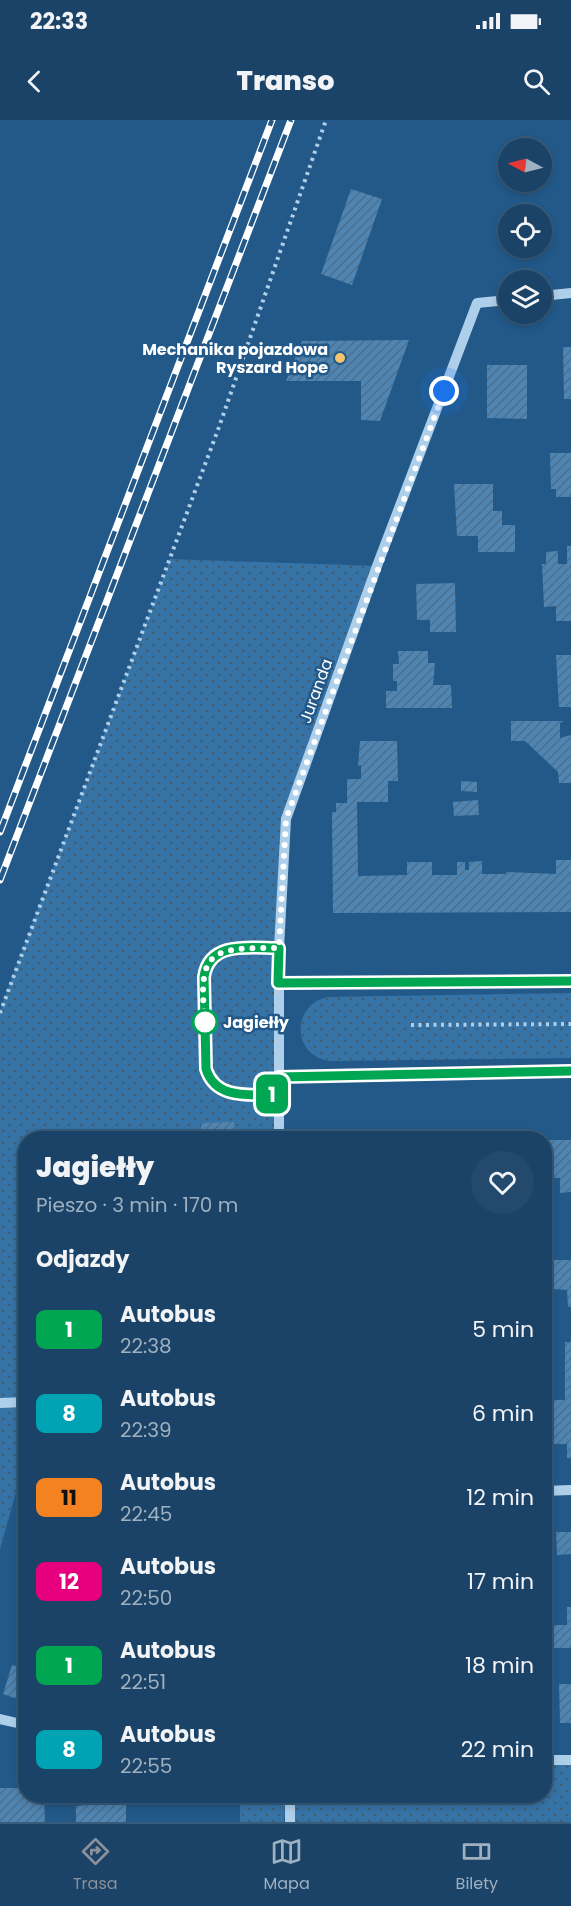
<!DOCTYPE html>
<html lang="pl">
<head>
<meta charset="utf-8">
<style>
  :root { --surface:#1a4367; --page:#234a6d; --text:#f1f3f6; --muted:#9fb0c0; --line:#385c7b; --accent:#8c9099 }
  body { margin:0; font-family:Poppins,sans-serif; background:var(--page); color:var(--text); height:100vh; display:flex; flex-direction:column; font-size:22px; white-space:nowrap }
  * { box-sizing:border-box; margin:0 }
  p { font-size:20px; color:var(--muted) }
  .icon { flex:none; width:33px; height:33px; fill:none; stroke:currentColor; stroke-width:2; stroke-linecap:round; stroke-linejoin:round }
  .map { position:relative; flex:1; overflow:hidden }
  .panel { position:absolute; left:18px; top:1011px; width:534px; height:672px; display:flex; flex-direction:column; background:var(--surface); border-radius:24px; box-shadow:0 3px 9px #0003,0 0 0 2px var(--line) }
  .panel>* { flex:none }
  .badge { padding:0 12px; border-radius:9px; font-size:21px; line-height:39px }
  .needle { width:39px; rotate:277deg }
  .fabs { position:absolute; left:498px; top:18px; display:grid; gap:12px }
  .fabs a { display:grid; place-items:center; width:54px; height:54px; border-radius:50%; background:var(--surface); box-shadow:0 3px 9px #0003,0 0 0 2px var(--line); font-size:30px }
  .you { position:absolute; width:30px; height:30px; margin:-15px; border:4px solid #fff; border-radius:50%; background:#1a73e8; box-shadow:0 0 0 9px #1a73e833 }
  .map>.badge { position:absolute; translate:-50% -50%; box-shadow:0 0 0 3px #fff }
  h2 { padding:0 18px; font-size:22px; line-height:54px }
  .round { display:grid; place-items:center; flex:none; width:63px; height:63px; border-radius:32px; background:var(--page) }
  .head { display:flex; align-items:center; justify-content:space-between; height:102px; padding:0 18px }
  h1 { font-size:28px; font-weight:800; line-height:45px }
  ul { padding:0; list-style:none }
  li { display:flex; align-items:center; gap:18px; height:84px; padding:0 18px }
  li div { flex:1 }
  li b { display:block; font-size:22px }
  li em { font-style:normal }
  li .badge { min-width:66px; font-weight:700; text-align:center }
  .status { display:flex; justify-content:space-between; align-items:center; height:42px; padding:0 30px; background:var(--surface); direction:ltr }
  .status svg { height:16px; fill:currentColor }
  header { display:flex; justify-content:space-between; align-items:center; height:78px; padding:0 18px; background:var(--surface); font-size:27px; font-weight:800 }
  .menu { display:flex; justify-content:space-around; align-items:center; height:84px; border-top:2px solid var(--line); background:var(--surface); font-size:16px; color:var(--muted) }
  .menu a { display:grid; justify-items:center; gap:3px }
  .menu .on { color:var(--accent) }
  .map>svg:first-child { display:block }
  .grass { fill:url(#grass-dots) }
  .building { fill:url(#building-hatch) }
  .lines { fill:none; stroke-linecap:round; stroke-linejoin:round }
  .path { stroke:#aecfea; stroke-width:4; stroke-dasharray:3 4.5; stroke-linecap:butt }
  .minor { stroke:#aecfea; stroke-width:10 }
  .rail-casing { stroke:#fff; stroke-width:7 }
  .rail { stroke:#225989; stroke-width:4.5; stroke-dasharray:14; stroke-linecap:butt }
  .line-casing { stroke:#fff; stroke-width:14 }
  .line { stroke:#00a651; stroke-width:9 }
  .walk { stroke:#fff; stroke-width:6; stroke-dasharray:0 10.8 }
  .poi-dot { fill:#f6c370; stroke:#225989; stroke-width:2 }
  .stop-dot { fill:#fff; stroke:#00a651; stroke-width:3 }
  .labels { text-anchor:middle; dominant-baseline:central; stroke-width:5; stroke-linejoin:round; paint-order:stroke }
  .poi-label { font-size:16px; font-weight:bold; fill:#fff; stroke:#225989; text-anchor:end }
  .street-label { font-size:16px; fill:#fff; stroke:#225989 }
  .stop-label { font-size:16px; font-weight:bold; fill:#fff; stroke:#225989; text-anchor:start }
</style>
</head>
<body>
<div class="status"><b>22:33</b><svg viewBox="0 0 49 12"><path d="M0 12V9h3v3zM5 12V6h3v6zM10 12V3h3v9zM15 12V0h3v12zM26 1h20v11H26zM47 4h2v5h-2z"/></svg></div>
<header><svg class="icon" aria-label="back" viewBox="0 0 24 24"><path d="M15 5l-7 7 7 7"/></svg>Transo<svg class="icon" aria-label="search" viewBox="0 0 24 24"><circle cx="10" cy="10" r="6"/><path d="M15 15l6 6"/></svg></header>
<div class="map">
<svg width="571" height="1702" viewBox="0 0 571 1702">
  <defs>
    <pattern id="grass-dots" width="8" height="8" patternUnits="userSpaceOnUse" patternTransform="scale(1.5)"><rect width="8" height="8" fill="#3673a6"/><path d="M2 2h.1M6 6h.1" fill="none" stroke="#435c70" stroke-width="1.8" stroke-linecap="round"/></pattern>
    <pattern id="building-hatch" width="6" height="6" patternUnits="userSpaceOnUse" patternTransform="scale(1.5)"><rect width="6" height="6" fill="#4f85b3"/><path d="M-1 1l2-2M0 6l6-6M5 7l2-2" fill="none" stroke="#4e6e8a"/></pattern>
  </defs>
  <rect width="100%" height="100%" fill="#225989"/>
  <!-- grass -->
  <g class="grass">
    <polygon points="170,439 377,446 286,699 279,1018 26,1018 25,1340 0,1429 0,890"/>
    <path d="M571 873V938L329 941C292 935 291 886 327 877Z"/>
    <polygon points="545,1640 571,1640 571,1702 290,1702 290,1676 544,1676"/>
    <polygon points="240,1676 286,1676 284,1702 240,1702"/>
  </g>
  <!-- building -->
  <g class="building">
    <polygon points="351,69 382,79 352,165 321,154"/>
    <polygon points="409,220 380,301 361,300 361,261 286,261 302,221"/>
    <polygon points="563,227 571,227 571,279 564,279"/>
    <polygon points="487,245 527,245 527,299 487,298"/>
    <polygon points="550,333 571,333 571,377 556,377 556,369 551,369"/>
    <polygon points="454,364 493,364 493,391 502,391 502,405 515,405 515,432 478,432 478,416 457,416"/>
    <polygon points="567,426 571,426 571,501 556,501 556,486 544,487 542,444 546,444 546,432 558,431 558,444 567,444"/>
    <polygon points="455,463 456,512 430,512 430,500 417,500 416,464"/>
    <polygon points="398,531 428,531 428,543 435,543 433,565 451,565 452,588 386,588 386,571 397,571 397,561 393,561 393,544 399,544"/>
    <polygon points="556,535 571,535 571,587 559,587"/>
    <polygon points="511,601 564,601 560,603 560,618 571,615 571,663 559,663 558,652 525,621 511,621"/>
    <polygon points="360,621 397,621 398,661 388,661 388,682 357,682 358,756 407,755 407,742 432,742 432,755 457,755 457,742 465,742 465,750 469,750 469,742 482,741 482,754 506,754 506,752 556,754 556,740 571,740 571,792 333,793 332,692 336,692 336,683 347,683 347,659 361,659 361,645 358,646"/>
    <polygon points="461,661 477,662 477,672 461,671"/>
    <polygon points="478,680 479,695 454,696 453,682"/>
    <polygon points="234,1002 235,1018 202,1018 201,1003"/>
    <polygon points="544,1020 571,1020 571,1072 560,1073 560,1058 544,1058"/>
    <polygon points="552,1140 571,1140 571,1187 568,1187 567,1170 552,1169"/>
    <polygon points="565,1222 571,1222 571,1338 567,1338 567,1324 553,1324 553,1280 565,1280"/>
    <polygon points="556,1412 571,1412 571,1434 557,1435"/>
    <polygon points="567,1487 571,1487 571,1528 554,1528 553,1505 567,1505"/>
    <polygon points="12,1545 26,1549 23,1581 3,1574"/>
    <polygon points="559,1564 571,1564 571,1603 560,1603"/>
    <polygon points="0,1668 26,1668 28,1678 44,1678 45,1702 0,1702"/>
    <polygon points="86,1679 116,1679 116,1685 126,1685 126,1702 76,1702 76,1686 87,1685"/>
  </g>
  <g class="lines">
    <!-- path -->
    <g class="path">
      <polyline points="0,893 219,307 326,0"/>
      <polyline points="411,905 571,904"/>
    </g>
    <!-- minor -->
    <g class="minor">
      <polyline points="542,176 571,173"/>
      <polyline points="278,863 571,861"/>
      <polyline points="279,957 571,951"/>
      <path d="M279 975 234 974 221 970 211 961 205 942 204 857C209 820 252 828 279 828"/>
      <polyline points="279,1018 279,828 286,699 377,446 477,183 508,180"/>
      <polyline points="0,1283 26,1282"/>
      <polyline points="544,1371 571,1370"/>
      <polyline points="0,1599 26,1605"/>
      <polyline points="544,1640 571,1640"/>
      <polyline points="290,1676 290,1702"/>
    </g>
    <defs>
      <g id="rail">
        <polyline points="0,712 272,0"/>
        <polyline points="0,760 291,0"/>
      </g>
    </defs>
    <!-- rail casing -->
    <use href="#rail" class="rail-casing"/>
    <!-- rail -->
    <use href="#rail" class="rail"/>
  </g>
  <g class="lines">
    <defs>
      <path id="line" d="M571 861 278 863 279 828C252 828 209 820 204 857L206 949C216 981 252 974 279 975V957L571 951"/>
    </defs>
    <!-- line casing -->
    <use href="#line" class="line-casing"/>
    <!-- line -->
    <use href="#line" class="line"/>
    <!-- walk -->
    <path class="walk" d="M205 902C197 828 212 828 279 828L286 699 444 271"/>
  </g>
  <!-- markers -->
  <circle class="poi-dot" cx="340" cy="238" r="6"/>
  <circle class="stop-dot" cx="205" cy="902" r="12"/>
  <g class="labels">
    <!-- poi labels -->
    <g class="poi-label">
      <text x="328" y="229">Mechanika pojazdowa<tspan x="328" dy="18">Ryszard Hope</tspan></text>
    </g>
    <!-- street labels -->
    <g class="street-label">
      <text transform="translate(316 571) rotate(-70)">Juranda</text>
    </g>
    <!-- stop labels -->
    <g class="stop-label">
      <text x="223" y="902">Jagiełły</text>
    </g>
  </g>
</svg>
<div class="fabs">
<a><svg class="needle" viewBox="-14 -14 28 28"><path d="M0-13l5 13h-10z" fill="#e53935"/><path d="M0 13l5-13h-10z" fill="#9fb0c0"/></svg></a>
<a><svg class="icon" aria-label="locate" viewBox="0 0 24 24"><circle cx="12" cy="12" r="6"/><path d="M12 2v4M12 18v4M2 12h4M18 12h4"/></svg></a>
<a><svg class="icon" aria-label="layers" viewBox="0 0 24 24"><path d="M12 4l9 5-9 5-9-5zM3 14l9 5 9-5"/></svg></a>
</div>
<div class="you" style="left:444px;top:271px"></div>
<b class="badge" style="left:272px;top:974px;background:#00a651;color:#fff">1</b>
<section class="panel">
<div class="head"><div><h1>Jagiełły</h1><p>Pieszo · 3 min · 170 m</p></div><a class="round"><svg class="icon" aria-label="heart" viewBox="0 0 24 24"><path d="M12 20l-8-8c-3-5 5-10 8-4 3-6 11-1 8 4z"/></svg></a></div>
<h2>Odjazdy</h2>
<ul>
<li><span class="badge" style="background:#00a651;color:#fff">1</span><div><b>Autobus</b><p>22:38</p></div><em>5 min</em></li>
<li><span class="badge" style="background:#00a3b4;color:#fff">8</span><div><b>Autobus</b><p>22:39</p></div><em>6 min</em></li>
<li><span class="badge" style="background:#f58220;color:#111">11</span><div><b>Autobus</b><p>22:45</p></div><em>12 min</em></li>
<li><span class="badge" style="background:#e6007e;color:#fff">12</span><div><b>Autobus</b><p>22:50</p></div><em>17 min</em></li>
<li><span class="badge" style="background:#00a651;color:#fff">1</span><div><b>Autobus</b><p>22:51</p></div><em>18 min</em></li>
<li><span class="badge" style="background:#00a3b4;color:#fff">8</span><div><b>Autobus</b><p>22:55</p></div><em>22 min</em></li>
</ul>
</section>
</div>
<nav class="menu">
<a class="on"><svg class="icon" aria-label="directions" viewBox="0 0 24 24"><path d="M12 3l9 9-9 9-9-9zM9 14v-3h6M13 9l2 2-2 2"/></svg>Trasa</a>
<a><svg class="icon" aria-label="map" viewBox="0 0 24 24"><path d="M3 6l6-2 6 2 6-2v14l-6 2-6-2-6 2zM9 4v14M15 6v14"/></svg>Mapa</a>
<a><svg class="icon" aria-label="tickets" viewBox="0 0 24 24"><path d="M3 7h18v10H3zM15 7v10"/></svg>Bilety</a>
</nav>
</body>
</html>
